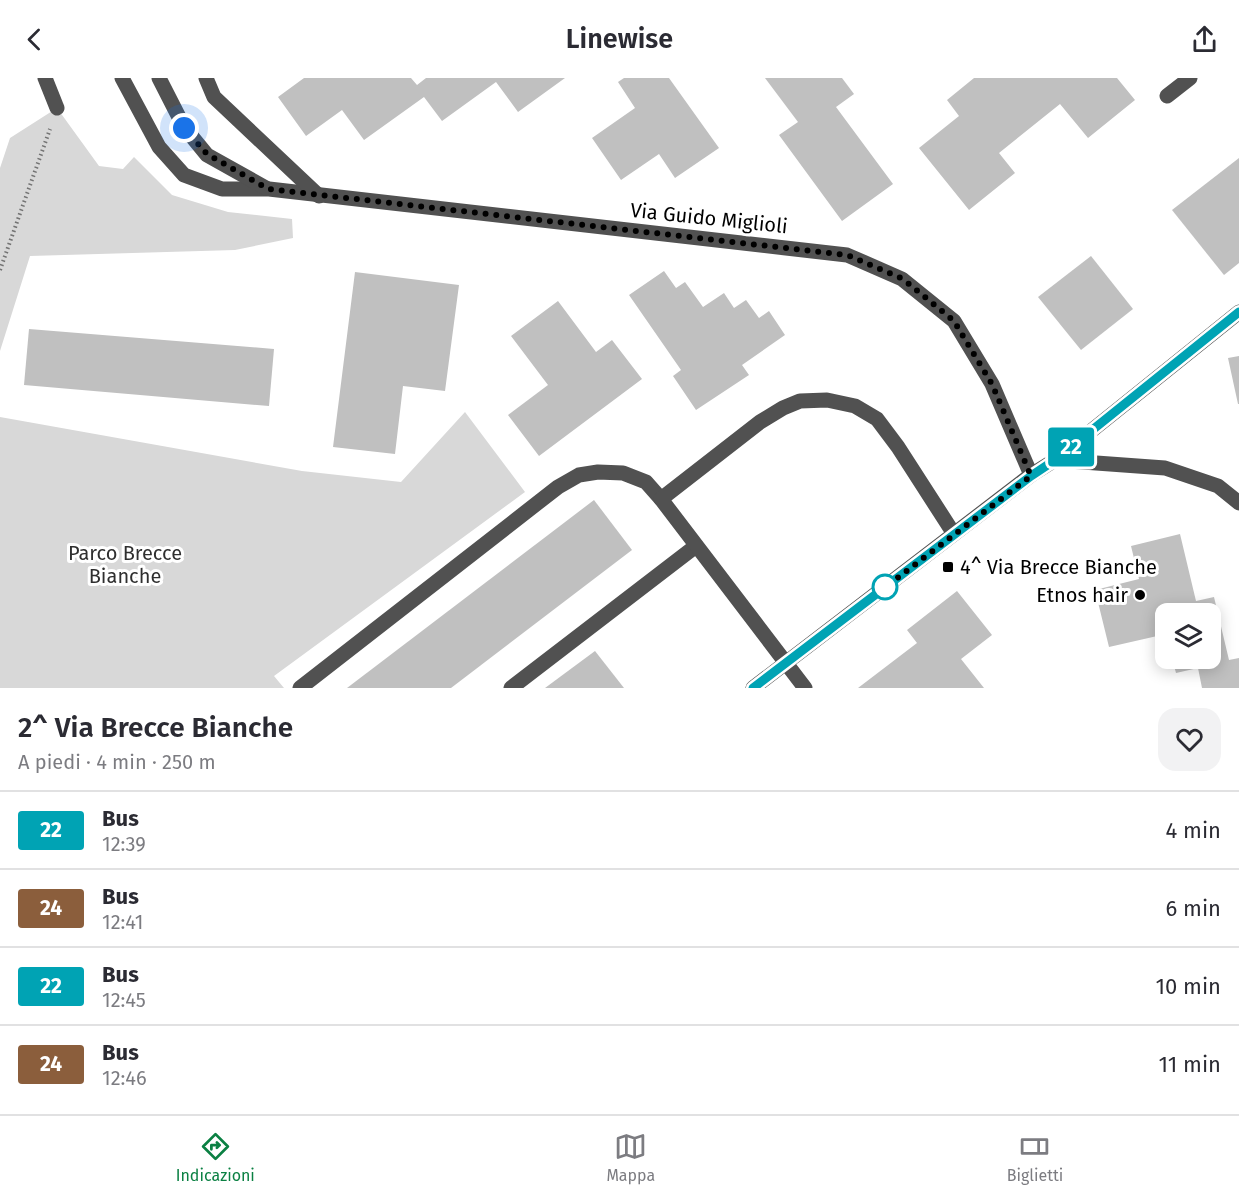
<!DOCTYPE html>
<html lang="it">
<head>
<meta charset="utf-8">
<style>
  :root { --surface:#fff; --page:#f2f2f3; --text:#2b2b33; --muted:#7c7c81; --line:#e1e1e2; --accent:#0b8043 }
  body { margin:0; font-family:"Fira Sans",sans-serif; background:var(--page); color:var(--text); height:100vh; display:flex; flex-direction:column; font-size:22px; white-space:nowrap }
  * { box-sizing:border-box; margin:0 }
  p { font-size:20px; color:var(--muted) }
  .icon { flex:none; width:33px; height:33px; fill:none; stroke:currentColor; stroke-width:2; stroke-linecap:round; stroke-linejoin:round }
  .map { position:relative; height:610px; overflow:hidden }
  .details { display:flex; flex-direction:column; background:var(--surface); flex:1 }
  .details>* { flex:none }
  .badge { padding:0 12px; border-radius:4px; font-size:21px; line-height:39px }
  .controls { position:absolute; left:1155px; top:525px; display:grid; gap:12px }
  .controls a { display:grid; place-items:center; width:66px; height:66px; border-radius:12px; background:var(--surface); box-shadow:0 3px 15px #0003; font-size:30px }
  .you { position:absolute; width:30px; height:30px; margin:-15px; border:4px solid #fff; border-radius:50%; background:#1a73e8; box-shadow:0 0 0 9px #1a73e833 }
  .map>.badge { position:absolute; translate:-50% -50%; box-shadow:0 0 0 3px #fff }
  .round { display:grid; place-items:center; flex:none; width:63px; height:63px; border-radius:18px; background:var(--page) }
  .head { display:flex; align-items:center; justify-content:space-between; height:102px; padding:0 18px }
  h1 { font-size:28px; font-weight:600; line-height:45px }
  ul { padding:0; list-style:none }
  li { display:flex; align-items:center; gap:18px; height:78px; padding:0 18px; border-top:2px solid var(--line) }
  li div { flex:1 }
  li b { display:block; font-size:22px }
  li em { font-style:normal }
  li .badge { min-width:66px; font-weight:700; text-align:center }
  header { display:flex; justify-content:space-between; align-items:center; height:78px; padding:0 18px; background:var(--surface); font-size:27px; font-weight:600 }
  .tab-bar { display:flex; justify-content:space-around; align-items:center; height:84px; border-top:2px solid var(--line); background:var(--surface); font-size:16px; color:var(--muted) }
  .tab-bar a { display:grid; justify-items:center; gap:3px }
  .tab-bar .active { color:var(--accent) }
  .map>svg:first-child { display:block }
  .green { fill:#d8d8d8 }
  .building { fill:#c0c0c0 }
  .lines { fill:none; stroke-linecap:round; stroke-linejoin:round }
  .path { stroke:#737373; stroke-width:4; stroke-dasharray:1.5 3; stroke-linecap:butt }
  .minor { stroke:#515151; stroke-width:15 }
  .line-casing { stroke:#fff; stroke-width:14 }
  .line { stroke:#00a3b4; stroke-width:9 }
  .walk { stroke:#000; stroke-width:6; stroke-dasharray:0 10.8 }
  .poi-dot { fill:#000; stroke:#fff; stroke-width:2 }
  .stop-dot { fill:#fff; stroke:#00a3b4; stroke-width:3 }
  .labels { text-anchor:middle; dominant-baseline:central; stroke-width:6; stroke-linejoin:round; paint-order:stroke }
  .street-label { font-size:20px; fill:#000; stroke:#fff }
  .park-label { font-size:20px; fill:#2f2f2f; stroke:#fff }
  .poi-label { font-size:20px; fill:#000; stroke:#fff; text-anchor:start }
</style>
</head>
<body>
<header><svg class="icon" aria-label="back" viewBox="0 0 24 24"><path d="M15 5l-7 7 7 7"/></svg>Linewise<svg class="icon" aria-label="share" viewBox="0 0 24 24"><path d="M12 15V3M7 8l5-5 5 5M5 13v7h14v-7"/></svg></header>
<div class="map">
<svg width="1239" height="610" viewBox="0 0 1239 610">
  <rect width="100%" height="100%" fill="#fff"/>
  <!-- green -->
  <g class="green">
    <polygon points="57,30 99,88 123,91 134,79 172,117 228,134 292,141 293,160 235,172 30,178 0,273 0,90 10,60"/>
    <polygon points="465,334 525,414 274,598 284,610 0,610 0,339 302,393 401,404"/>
  </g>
  <!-- building -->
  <g class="building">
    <polygon points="304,0 411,0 417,7 426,0 565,0 518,34 496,4 442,43 424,19 364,62 342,32 306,58 278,19"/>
    <polygon points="624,0 669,0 719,70 675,100 659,76 621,102 592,60 635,30 618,4"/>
    <polygon points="765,0 842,0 854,16 836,29 893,106 842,143 779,57 798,44"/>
    <polygon points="974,0 1117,0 1135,22 1088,60 1060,26 999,75 1015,95 969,132 919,70 959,38 947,22"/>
    <polygon points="1239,80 1239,185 1224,197 1172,132"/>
    <polygon points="1091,178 1133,231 1081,272 1038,219"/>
    <polygon points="664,193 676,210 685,204 703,229 724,215 734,230 746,222 759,240 769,233 785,257 742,287 749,297 696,332 673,298 681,292 629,217"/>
    <polygon points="355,194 459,207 445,313 403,308 395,376 333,369"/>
    <polygon points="558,223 596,274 612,262 642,301 539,378 508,337 548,307 511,258"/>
    <polygon points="29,251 274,271 269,328 24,307"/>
    <polygon points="1239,278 1239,326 1238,326 1228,280"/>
    <polygon points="594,422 632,472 451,610 347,610"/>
    <polygon points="1180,456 1196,523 1214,519 1229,582 1239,580 1239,610 1202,610 1198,590 1176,595 1172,580 1210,580 1210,536 1166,536 1166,556 1109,569 1095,512 1139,501 1131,468"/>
    <polygon points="957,513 992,557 961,581 984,610 858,610 917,565 907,552"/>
    <polygon points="595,573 624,610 545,610"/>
  </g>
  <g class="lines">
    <!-- path -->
    <polyline class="path" points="0,192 50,51"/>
    <!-- minor -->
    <g class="minor">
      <polyline points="45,0 57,30"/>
      <polyline points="122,0 159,69 184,97 222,111 269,111 847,177 902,201 954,243 992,306 1031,397"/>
      <polyline points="159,0 184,49 207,77 266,110"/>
      <polyline points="206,0 214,19 319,118"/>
      <polyline points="1167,18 1190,0"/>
      <polyline points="1055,382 1165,390 1218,408 1239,425"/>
      <polyline points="300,610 558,409 579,397 598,394 623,395 646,404 661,421"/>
      <polyline points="511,610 696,468"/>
      <polyline points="753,610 1031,397 1055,382 1239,234"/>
      <polyline points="805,610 661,421 760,344 783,330 800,323 827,322 855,328 877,341 898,369 954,456"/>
    </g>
  </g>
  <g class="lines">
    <defs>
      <polyline id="line" points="753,610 1031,398 1055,382 1239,234"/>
    </defs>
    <!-- line casing -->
    <use href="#line" class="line-casing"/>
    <!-- line -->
    <use href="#line" class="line"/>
    <!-- walk -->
    <polyline class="walk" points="184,50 207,76 268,111 847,177 903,201 954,243 992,306 1031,398 879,514 885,509"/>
  </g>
  <!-- markers -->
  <g class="poi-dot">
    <rect x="942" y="483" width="12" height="12" rx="3"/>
    <circle cx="1140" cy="517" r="6"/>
  </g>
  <circle class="stop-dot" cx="885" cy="509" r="12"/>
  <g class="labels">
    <!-- street labels -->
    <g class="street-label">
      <text transform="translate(709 140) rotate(6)">Via Guido Miglioli</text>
    </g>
    <!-- park labels -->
    <g class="park-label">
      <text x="125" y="475">Parco Brecce<tspan x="125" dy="23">Bianche</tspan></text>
    </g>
    <!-- poi labels -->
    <g class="poi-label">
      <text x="960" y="489">4^ Via Brecce Bianche</text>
      <text x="1128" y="517" text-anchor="end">Etnos hair</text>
    </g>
  </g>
</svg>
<div class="controls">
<a><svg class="icon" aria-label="layers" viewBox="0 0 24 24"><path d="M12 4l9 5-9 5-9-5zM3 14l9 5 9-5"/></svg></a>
</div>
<div class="you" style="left:184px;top:50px"></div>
<b class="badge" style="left:1071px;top:369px;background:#00a3b4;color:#fff">22</b>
</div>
<section class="details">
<div class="head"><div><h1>2^ Via Brecce Bianche</h1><p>A piedi · 4 min · 250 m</p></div><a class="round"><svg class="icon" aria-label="heart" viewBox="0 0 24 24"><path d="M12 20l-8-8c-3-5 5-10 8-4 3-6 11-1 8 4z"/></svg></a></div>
<ul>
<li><span class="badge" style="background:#00a3b4;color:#fff">22</span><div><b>Bus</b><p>12:39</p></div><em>4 min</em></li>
<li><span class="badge" style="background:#8b5e3c;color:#fff">24</span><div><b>Bus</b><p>12:41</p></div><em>6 min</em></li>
<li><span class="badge" style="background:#00a3b4;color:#fff">22</span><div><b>Bus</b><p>12:45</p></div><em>10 min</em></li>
<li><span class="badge" style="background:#8b5e3c;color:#fff">24</span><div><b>Bus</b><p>12:46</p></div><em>11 min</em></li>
</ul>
</section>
<nav class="tab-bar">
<a class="active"><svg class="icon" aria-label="directions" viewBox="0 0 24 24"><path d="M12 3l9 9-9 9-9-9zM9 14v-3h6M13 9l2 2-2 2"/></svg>Indicazioni</a>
<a><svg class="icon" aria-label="map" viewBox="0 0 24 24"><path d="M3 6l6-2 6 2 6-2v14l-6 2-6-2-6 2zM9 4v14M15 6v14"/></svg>Mappa</a>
<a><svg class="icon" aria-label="tickets" viewBox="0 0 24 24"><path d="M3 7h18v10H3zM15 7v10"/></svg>Biglietti</a>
</nav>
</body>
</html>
